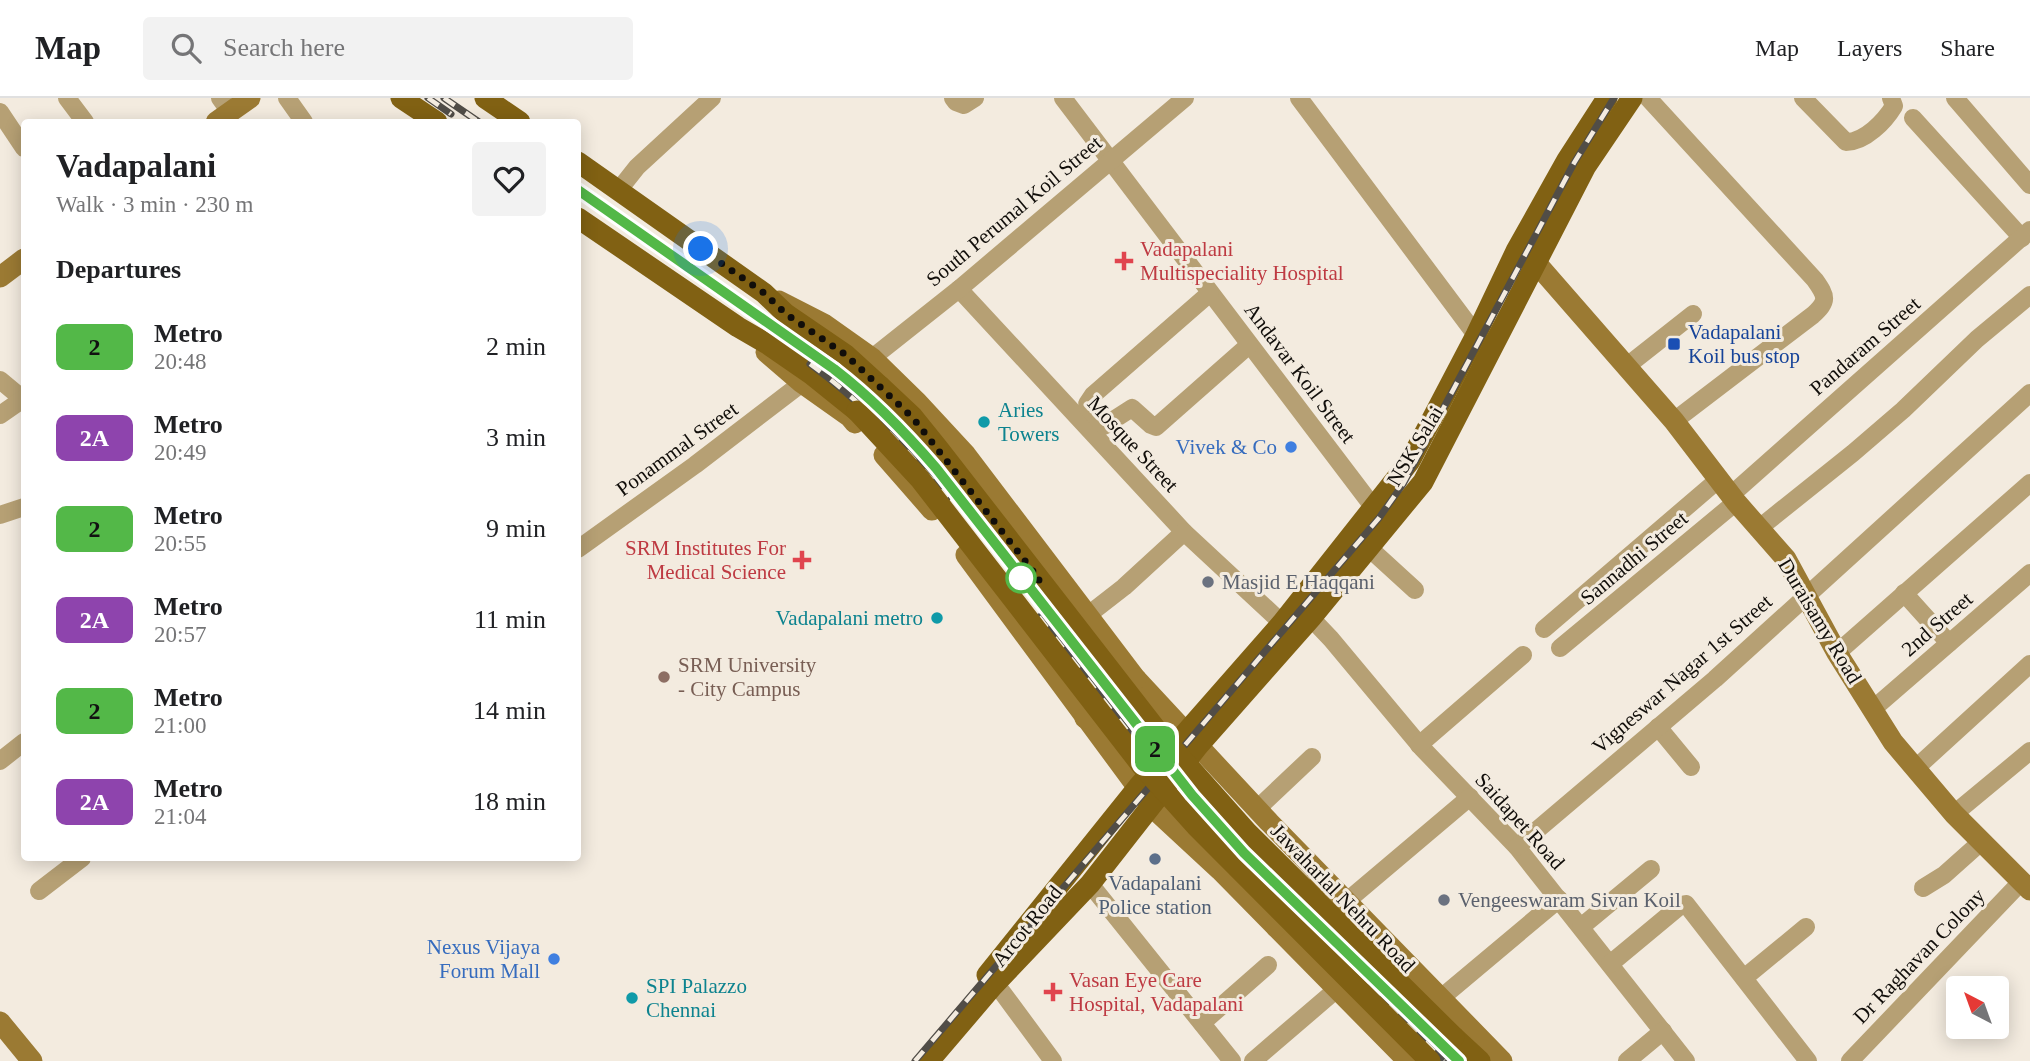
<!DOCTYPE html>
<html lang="en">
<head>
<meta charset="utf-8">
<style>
  :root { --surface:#fff; --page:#f2f2f2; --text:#202124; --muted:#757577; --line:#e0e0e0 }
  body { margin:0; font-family:"Times New Roman",serif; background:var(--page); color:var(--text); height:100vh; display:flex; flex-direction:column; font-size:26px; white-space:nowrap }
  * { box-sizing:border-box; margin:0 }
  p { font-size:23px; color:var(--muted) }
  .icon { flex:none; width:38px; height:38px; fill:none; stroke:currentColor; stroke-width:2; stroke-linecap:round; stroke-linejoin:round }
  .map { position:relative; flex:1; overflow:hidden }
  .panel { position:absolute; left:21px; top:21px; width:560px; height:742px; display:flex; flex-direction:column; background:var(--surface); border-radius:7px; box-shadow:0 4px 18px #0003 }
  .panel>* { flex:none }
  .badge { padding:0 14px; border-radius:10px; font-size:24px; line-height:46px }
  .needle { width:46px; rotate:319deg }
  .controls { position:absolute; left:1946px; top:878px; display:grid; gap:14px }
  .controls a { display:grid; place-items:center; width:63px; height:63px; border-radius:7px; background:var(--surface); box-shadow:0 4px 18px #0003; font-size:35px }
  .you { position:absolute; width:35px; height:35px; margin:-18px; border:5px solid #fff; border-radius:50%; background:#1a73e8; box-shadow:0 0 0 10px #1a73e833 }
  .map>.badge { position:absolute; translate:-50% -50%; box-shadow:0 0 0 4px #fff }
  h2 { padding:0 35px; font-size:26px; line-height:63px }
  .round { display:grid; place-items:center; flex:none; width:74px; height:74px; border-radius:7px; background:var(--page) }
  .head { display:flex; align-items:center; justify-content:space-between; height:119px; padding:0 35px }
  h1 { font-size:33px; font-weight:700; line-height:52px }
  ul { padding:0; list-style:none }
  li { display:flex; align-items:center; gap:21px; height:91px; padding:0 35px }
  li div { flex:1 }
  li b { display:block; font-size:26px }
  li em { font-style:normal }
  li .badge { min-width:77px; font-weight:700; text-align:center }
  header { display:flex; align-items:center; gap:42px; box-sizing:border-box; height:98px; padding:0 35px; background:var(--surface); border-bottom:2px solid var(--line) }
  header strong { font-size:33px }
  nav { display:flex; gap:38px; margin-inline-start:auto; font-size:24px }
  .search { width:490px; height:63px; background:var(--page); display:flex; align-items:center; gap:18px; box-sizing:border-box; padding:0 24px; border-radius:7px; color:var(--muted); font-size:26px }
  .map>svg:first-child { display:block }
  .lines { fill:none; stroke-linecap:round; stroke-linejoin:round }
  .street { stroke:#b6a074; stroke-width:18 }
  .secondary { stroke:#9b7a33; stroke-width:21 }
  .primary { stroke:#816113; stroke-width:21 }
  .rail-casing { stroke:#514d47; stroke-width:7 }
  .rail { stroke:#f3ebdf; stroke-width:4.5; stroke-dasharray:13; stroke-linecap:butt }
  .primary-bridge { stroke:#816113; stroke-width:21 }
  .line-casing { stroke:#fff; stroke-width:16 }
  .line { stroke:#53b848; stroke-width:10 }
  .walk { stroke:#110e0a; stroke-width:7; stroke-dasharray:0 12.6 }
  .health-dot { fill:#e0444e; stroke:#f3ebdf; stroke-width:2.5 }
  .transit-dot { fill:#1a4fb4; stroke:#f3ebdf; stroke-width:2.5 }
  .culture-dot { fill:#0f9aa8; stroke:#f3ebdf; stroke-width:2.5 }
  .shop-dot { fill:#3f7fe0; stroke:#f3ebdf; stroke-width:2.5 }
  .stop-dot { fill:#fff; stroke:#53b848; stroke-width:3.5 }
  .worship-dot { fill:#6b7280; stroke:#f3ebdf; stroke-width:2.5 }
  .education-dot { fill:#8d6e63; stroke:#f3ebdf; stroke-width:2.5 }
  .service-dot { fill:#5c6f8a; stroke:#f3ebdf; stroke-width:2.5 }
  .labels { text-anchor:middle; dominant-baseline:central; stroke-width:6; stroke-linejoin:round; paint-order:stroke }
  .street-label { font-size:21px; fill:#110e0a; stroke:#f3ebdf }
  .health-label { font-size:21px; fill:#be3a42; stroke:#f3ebdf; text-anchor:start }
  .transit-label { font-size:21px; fill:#164399; stroke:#f3ebdf; text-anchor:start }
  .culture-label { font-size:21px; fill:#0d838f; stroke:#f3ebdf; text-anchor:start }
  .shop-label { font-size:21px; fill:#366cbe; stroke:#f3ebdf; text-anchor:end }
  .worship-label { font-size:21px; fill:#5b616d; stroke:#f3ebdf; text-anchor:start }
  .education-label { font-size:21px; fill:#785e54; stroke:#f3ebdf; text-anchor:start }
  .service-label { font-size:21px; fill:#4e5e75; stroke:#f3ebdf }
</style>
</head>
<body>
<header>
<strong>Map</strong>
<div class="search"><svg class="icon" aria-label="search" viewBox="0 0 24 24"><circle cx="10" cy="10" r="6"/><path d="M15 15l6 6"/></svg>Search here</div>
<nav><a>Map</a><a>Layers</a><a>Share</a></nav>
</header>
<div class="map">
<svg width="2030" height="963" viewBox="0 0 2030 963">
  <rect width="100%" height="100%" fill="#f3ebdf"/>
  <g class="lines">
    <!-- street -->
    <g class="street">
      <polyline points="67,0 85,24"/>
      <polyline points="220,0 230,14"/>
      <polyline points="287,0 304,24"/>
      <polyline points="953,0 956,4 964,7 975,0"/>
      <polyline points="1063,0 1374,410"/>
      <polyline points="1299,0 1476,237"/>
      <path d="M1648 0 1815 182C1827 199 1828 203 1813 217L1674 323"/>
      <path d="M1803 0 1846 44C1865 44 1885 23 1894 8L1891 0"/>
      <polyline points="1955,0 2030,87"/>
      <polyline points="0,14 24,50"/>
      <polyline points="1913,20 2022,140"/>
      <polyline points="618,93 637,69 712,0"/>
      <polyline points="959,191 1184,434 1282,525"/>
      <polyline points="1210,195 1093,297 1087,306 1088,310 1104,328 1132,310 1151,327 1156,329 1249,247"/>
      <polyline points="872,260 959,191 1185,0"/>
      <polyline points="1627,268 1693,216"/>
      <polyline points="0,282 24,302"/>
      <polyline points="0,317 23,301"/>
      <polyline points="1731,397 2030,132"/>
      <polyline points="0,417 24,409"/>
      <polyline points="1758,431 1853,355 1903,312 1977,241 2030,197"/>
      <polyline points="1369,450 1415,492"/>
      <polyline points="578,451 695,367 802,285"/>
      <polyline points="1904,495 1949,545"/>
      <polyline points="1088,517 1124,489 1184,434"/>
      <polyline points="1311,520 1331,541 1422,650 1517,749 1686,963"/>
      <polyline points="1544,531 1719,381"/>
      <polyline points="1560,550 1736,404"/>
      <polyline points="1837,555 2030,385"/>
      <polyline points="1873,611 2030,475"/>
      <polyline points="1658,629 1691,669"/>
      <polyline points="1419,647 1523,557"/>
      <polyline points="0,663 24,644"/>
      <polyline points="1921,678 1916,670 2030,566"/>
      <polyline points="1257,711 1312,659"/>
      <polyline points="1954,716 2030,653"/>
      <polyline points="1517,749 1715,581 2030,295"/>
      <polyline points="1090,786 1232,963"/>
      <polyline points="1923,790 1944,777 1981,744"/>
      <polyline points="39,793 82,760"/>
      <polyline points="1347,803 1470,699"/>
      <polyline points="1581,829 1651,771"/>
      <polyline points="1610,866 1681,807 1686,806 1808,963"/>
      <polyline points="1744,880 1806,829"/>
      <polyline points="993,888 1002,894 1053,963"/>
      <polyline points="1441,900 1559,801"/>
      <polyline points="1202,925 1268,867"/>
      <polyline points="1253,963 1337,891"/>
      <polyline points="1627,963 1663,933"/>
      <polyline points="1850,963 2021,784"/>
    </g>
    <!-- secondary -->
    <g class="secondary">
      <polyline points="216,24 250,0"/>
      <polyline points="1523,157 1537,166 1674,323 1736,404 1786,461 1837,555 1893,644 1954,716 2030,792"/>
      <polyline points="0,179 24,161"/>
      <polyline points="779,203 824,226 872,260 916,303 966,357 1136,581 1269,724 1502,963"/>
      <polyline points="766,254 802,285 850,319 855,325"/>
      <polyline points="884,357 932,412"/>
      <polyline points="966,457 1152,709 1220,772 1408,963"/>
      <polyline points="1085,620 1136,581"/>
      <polyline points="1276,829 1321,785"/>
      <polyline points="0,924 32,963"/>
    </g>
    <!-- primary -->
    <g class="primary">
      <polyline points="401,0 437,24"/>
      <polyline points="485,0 520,24"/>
      <polyline points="578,64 764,195 786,216 846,257 880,288"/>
      <polyline points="578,120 738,229 769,247 811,276 857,313"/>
      <polyline points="987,877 1138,689 1282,525 1410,363 1476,237 1516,153 1567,62 1607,0"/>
      <polyline points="1454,939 1480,963"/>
      <polyline points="929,963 993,888 1090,786 1198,648 1311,520 1423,384 1586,68 1632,0"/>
    </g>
    <defs>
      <g id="rail">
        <polyline points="428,0 451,16"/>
        <polyline points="444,0 479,24"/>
        <path d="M578 92 834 271C873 301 905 333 936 370L1192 697 1244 755 1459 963"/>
        <path d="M810 266C862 304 906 350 947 400"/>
        <polyline points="1039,519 1129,635"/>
        <polyline points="1369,890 1444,963"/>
        <polyline points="915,963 1379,420 1403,386 1574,65 1614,0"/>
      </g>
    </defs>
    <!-- rail casing -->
    <use href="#rail" class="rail-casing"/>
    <!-- rail -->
    <use href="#rail" class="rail"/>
    <!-- primary-bridge -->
    <g class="primary-bridge">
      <polyline points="880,288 913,319 938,350 1159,635 1247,734 1454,939"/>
      <polyline points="857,313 920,381 1142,668 1196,728 1430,963"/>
    </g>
  </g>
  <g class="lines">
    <defs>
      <path id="line" d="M578 92 834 271C873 301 905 334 936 370L1192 697 1244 755 1459 963"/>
    </defs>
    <!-- line casing -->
    <use href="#line" class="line-casing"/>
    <!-- line -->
    <use href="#line" class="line"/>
    <!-- walk -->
    <polyline class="walk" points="701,151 764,195 786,216 846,257 913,320 1040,482 1021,480"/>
  </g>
  <!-- markers -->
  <g class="health-dot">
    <path d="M1120.5 152.5h7v7h7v7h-7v7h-7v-7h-7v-7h7z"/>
    <path d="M798.5 451.5h7v7h7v7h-7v7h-7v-7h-7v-7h7z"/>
    <path d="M1049.5 883.5h7v7h7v7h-7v7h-7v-7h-7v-7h7z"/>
  </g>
  <rect class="transit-dot" x="1667" y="239" width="14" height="14" rx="3.5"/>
  <g class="culture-dot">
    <circle cx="984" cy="324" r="7"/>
    <circle cx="937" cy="520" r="7"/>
    <circle cx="632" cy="900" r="7"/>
  </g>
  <g class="shop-dot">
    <circle cx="1291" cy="349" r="7"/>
    <circle cx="554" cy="861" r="7"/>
  </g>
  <circle class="stop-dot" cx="1021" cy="480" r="14"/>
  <g class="worship-dot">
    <circle cx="1208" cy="484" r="7"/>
    <circle cx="1444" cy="802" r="7"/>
  </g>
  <circle class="education-dot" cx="664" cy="579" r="7"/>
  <circle class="service-dot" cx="1155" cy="761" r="7"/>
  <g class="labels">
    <!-- street labels -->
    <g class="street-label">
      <text transform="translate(1014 113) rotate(-40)">South Perumal Koil Street</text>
      <text transform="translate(1865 248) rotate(-41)">Pandaram Street</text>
      <text transform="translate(1300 275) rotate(53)">Andavar Koil Street</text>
      <text transform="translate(1133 346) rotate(47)">Mosque Street</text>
      <text transform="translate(1415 348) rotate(-59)">NSK Salai</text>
      <text transform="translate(677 351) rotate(-36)">Ponammal Street</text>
      <text transform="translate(1634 460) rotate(-40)">Sannadhi Street</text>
      <text transform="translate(1820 523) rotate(59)">Duraisamy Road</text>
      <text transform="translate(1937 526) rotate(-41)">2nd Street</text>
      <text transform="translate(1682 576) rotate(-41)">Vigneswar Nagar 1st Street</text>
      <text transform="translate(1520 723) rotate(48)">Saidapet Road</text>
      <text transform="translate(1343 800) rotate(46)">Jawaharlal Nehru Road</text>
      <text transform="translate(1027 828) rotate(-51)">Arcot Road</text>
      <text transform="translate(1919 858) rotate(-46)">Dr Raghavan Colony</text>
    </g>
    <!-- health labels -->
    <g class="health-label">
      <text x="1140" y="151">Vadapalani<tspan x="1140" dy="24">Multispeciality Hospital</tspan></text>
      <text x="786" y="450" text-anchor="end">SRM Institutes For<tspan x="786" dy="24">Medical Science</tspan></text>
      <text x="1069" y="882">Vasan Eye Care<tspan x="1069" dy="24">Hospital, Vadapalani</tspan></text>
    </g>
    <!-- transit labels -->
    <g class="transit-label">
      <text x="1688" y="234">Vadapalani<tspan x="1688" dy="24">Koil bus stop</tspan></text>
    </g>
    <!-- culture labels -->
    <g class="culture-label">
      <text x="998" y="312">Aries<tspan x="998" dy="24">Towers</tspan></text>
      <text x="923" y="520" text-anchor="end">Vadapalani metro</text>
      <text x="646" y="888">SPI Palazzo<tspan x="646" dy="24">Chennai</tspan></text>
    </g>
    <!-- shop labels -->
    <g class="shop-label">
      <text x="1277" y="349">Vivek &amp; Co</text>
      <text x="540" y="849">Nexus Vijaya<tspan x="540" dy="24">Forum Mall</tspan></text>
    </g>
    <!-- worship labels -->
    <g class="worship-label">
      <text x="1222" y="484">Masjid E Haqqani</text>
      <text x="1458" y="802">Vengeeswaram Sivan Koil</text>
    </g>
    <!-- education labels -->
    <g class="education-label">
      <text x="678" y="567">SRM University<tspan x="678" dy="24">- City Campus</tspan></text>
    </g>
    <!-- service labels -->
    <g class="service-label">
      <text x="1155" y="785">Vadapalani<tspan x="1155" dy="24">Police station</tspan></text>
    </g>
  </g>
</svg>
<div class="controls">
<a><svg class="needle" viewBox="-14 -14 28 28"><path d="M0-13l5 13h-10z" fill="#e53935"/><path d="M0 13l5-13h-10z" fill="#757577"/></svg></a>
</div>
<div class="you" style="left:701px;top:151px"></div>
<b class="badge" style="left:1155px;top:651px;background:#53b848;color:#111">2</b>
<section class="panel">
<div class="head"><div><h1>Vadapalani</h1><p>Walk · 3 min · 230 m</p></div><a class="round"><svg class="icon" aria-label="heart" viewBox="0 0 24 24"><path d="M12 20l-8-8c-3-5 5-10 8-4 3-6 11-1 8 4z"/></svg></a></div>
<h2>Departures</h2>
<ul>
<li><span class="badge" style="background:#53b848;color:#111">2</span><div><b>Metro</b><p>20:48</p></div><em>2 min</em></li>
<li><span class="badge" style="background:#8e44ad;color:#fff">2A</span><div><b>Metro</b><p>20:49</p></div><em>3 min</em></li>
<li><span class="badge" style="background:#53b848;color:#111">2</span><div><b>Metro</b><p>20:55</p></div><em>9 min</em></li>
<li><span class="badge" style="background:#8e44ad;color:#fff">2A</span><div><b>Metro</b><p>20:57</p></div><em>11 min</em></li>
<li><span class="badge" style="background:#53b848;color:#111">2</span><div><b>Metro</b><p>21:00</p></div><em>14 min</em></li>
<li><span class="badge" style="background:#8e44ad;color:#fff">2A</span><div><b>Metro</b><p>21:04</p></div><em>18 min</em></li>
</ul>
</section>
</div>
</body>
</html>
